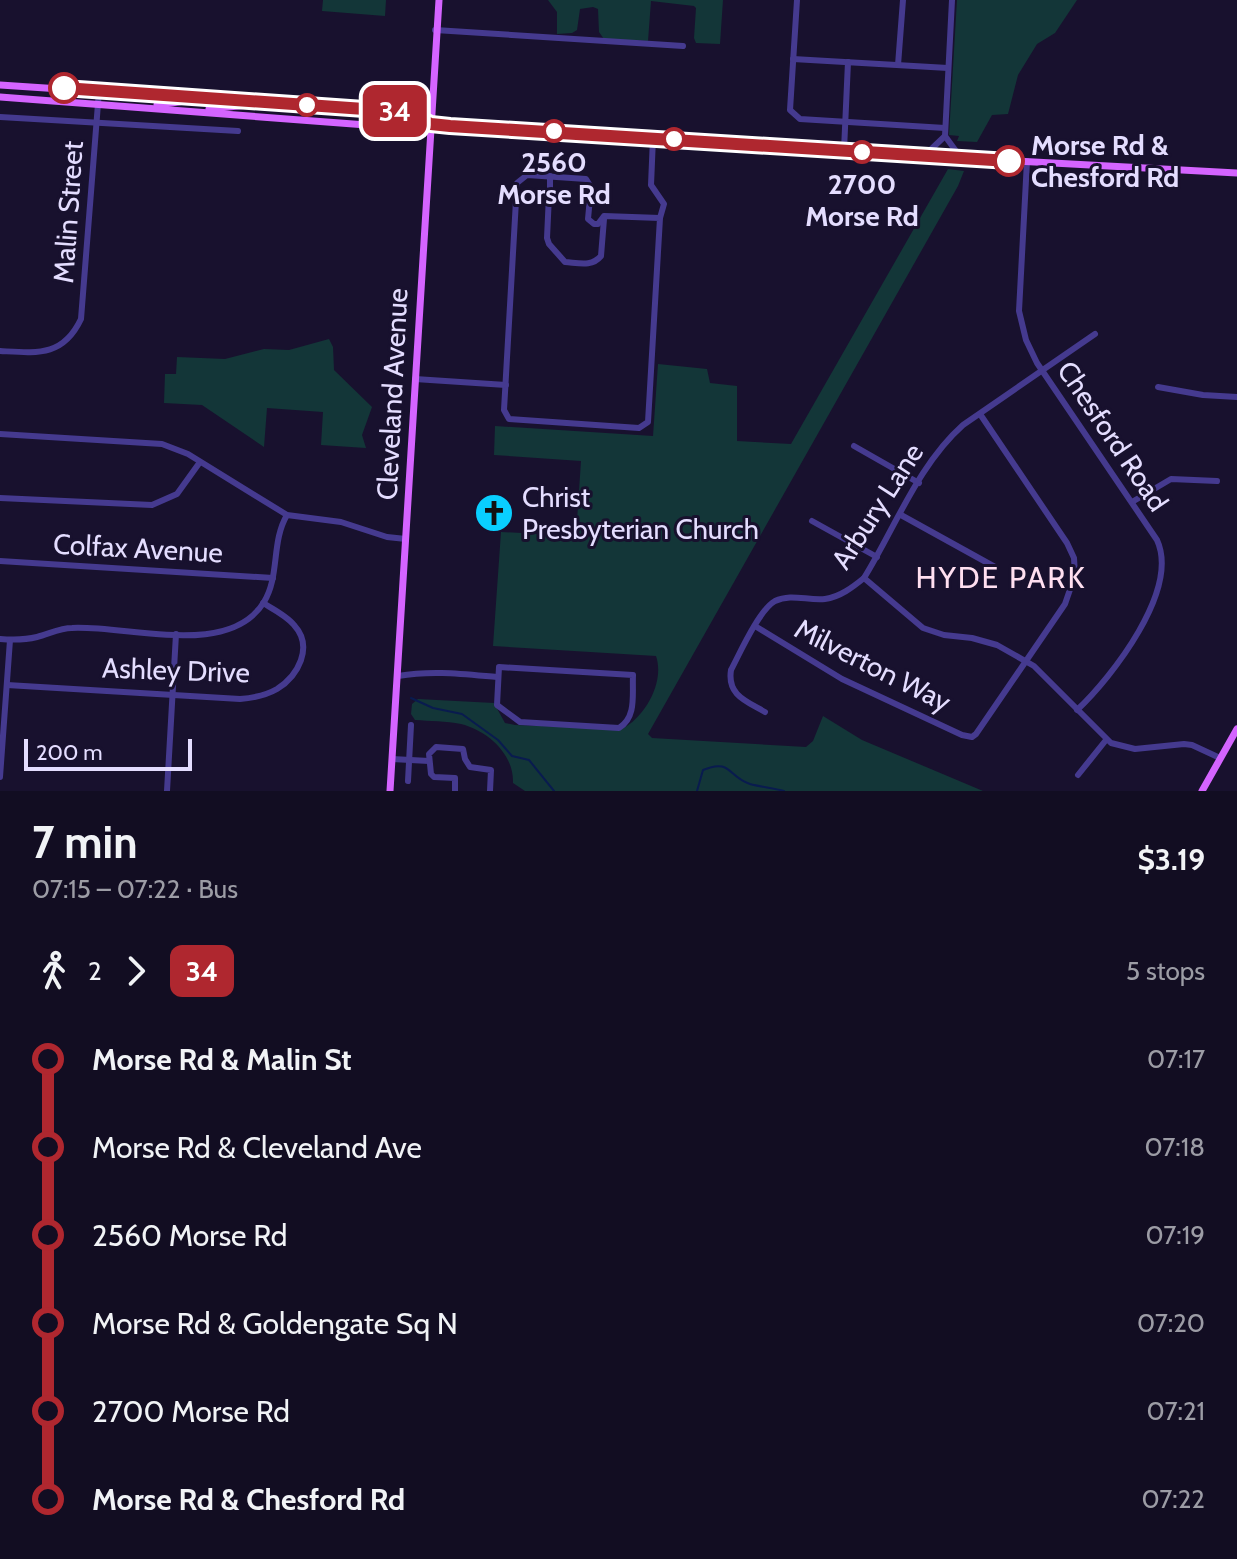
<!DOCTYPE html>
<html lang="en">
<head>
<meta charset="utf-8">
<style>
  :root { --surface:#120d22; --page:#1f1b2f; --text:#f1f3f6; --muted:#9c9ca5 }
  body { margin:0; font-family:Cabin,sans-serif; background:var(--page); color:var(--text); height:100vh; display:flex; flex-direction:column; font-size:30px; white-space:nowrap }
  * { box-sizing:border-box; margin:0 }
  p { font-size:26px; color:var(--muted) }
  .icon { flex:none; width:44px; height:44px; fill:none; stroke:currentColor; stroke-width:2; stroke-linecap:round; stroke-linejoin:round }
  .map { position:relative; height:791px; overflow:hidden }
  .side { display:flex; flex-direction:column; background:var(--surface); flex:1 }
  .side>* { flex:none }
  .badge { padding:0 16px; border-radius:12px; font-size:28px; line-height:52px }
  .scale { position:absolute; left:24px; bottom:20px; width:168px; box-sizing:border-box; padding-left:8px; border:4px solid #e4ddff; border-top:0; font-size:22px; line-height:28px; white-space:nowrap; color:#e4ddff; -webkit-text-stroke:6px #18112e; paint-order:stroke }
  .map>.badge { position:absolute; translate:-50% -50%; box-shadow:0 0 0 4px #fff }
  .legs { display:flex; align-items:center; gap:12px; height:88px; padding:0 32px; font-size:26px }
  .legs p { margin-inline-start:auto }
  .overview { display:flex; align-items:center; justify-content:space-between; height:136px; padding:0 32px }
  h1 { font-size:44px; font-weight:800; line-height:60px }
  ul { padding:0 32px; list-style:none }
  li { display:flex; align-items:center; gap:28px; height:88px; font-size:30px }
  li i { display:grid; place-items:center; width:12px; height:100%; margin:0 10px; background:currentColor }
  li i::after { content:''; width:20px; height:20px; margin:-10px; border:6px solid; border-radius:50%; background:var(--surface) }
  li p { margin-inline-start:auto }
  li:first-child i { background:linear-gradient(#0000 50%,currentColor 0) }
  li:last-child i { background:linear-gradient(currentColor 50%,#0000 0) }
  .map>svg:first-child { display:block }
  .green { fill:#133638 }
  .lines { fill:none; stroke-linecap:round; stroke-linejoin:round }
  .stream { stroke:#091b4f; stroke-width:2 }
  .minor { stroke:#453a8f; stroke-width:6 }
  .major { stroke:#d464ff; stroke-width:7 }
  .line-1-casing { stroke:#fff; stroke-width:18 }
  .line-1 { stroke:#af272f; stroke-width:12 }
  .stop-1-dot { fill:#fff; stroke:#af272f; stroke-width:4 }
  .labels { text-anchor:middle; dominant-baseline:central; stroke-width:6; stroke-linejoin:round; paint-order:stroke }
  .stop-label { font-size:28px; font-weight:bold; fill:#e4ddff; stroke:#18112e }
  .street-label { font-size:28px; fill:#e4ddff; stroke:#18112e }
  .poi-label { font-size:28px; fill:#e4ddff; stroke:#18112e; text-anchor:start }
  .neighbourhood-label { font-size:30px; letter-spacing:2px; fill:#ffdff0; stroke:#18112e }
</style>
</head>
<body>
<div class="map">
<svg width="1237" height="791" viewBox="0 0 1237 791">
  <rect width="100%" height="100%" fill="#18112e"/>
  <!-- green -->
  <g class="green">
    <polygon points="323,0 386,0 385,16 322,11"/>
    <polygon points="548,0 723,0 720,44 696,43 694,38 696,8 694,6 651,1 648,41 604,39 599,32 598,9 593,7 580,9 577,30 572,33 557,34 557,12"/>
    <polygon points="957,0 1077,0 1055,33 1037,44 1018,75 1008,114 992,115 977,142 957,141 959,136 949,135"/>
    <path d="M948 169 964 171 958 186 648 734 652 738 806 747 813 741 823 716 862 740 983 791H525L513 783C514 754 488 731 461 724 446 721 430 721 415 720L411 714 412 704 418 699 494 703 505 723 515 725 622 729C645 717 665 682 656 656L493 646 501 532 576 536 581 461 494 455 495 426 653 436 658 364 707 369 710 383 737 386V441L791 444Z"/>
    <polygon points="329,339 333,347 334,370 372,407 362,435 366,448 321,445 323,412 267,408 264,447 202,405 164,403 165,374 176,374 177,357 225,359 264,349 289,350"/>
  </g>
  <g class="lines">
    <!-- stream -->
    <g class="stream">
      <polyline points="411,698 433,708 462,714 498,740 512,756 529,760 554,791"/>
      <path d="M697 791 703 770C731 758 728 777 750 784 761 787 773 788 784 791"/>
    </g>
    <!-- minor -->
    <g class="minor">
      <polyline points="797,0 790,110 800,119 945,128"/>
      <polyline points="952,0 945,136 961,158"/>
      <polyline points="435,30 683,46"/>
      <polyline points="793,59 948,68"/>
      <polyline points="898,65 903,0"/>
      <polyline points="0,117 238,131"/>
      <polyline points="653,138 651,185 664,204 660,218 648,422 639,428 509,419 504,410 517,183 527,175 586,179 591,187 588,219 594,224 598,224 604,216 660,218"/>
      <polyline points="844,150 848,62"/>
      <polyline points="924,156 945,136"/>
      <path d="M1027 161 1019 311 1026 340 1037 363 1157 540C1180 590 1112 677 1077 710"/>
      <polyline points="550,189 550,176"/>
      <path d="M549 195 547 238 549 244 565 262C579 263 592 267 601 256L604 219"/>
      <path d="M0 351C37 353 63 357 81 319L99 91"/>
      <polyline points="415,379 506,385"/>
      <polyline points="1158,387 1203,395 1237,397"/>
      <polyline points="0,434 162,444 188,454 287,515 341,522 387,537 406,539"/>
      <polyline points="854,446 919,483"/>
      <polyline points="0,498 152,505 177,494 200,462"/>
      <polyline points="1132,502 1171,479 1217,481"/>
      <polyline points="901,515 995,567"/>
      <polyline points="812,521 877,557"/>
      <polyline points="0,561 273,578"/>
      <polyline points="864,578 923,628 944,635 972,638 997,645 1034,666 1111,743 1135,749 1184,744 1192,745 1220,758"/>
      <polyline points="755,626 842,679 962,735 972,737 976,734 1065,604 1075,575 1074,558 1067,543 980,414"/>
      <path d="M0 639C12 640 25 640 37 637 49 634 60 628 72 628 128 625 229 659 264 602 280 576 271 542 287 515"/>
      <path d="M499 667 633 675C632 694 637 717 619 728L520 722 497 705Z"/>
      <path d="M398 676C432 670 463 674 497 677"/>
      <path d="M7 685 240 699C252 698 265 696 277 689 298 676 314 647 294 625 287 616 273 609 263 603"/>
      <path d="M765 712C746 701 727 695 731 670 740 653 759 610 775 601 791 593 808 601 825 599 840 597 853 587 864 578 895 528 918 465 963 425L1095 334"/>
      <polyline points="392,759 429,761"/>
      <polyline points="1078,775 1106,740"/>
      <polyline points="0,777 10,640"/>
      <polyline points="408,781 411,725"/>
      <polyline points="167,791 176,634"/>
      <polyline points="455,791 455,778 434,777 431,774 429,754 436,747 463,749 465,759 470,767 491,770 490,791"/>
    </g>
    <!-- major -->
    <g class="major">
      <polyline points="0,85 407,112 429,123"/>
      <polyline points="0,97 406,128 431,124 907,155 1237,173"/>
      <polyline points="157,105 199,99"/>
      <polyline points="209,109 248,105"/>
      <polyline points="390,791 439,0"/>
      <polyline points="1202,791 1237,729"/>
    </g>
  </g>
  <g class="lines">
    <defs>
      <polyline id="line-1" points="64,88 407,112 431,124 450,126 1009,161"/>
    </defs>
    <!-- line-1 casing -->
    <use href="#line-1" class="line-1-casing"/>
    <!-- line-1 -->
    <use href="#line-1" class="line-1"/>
  </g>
  <!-- icons -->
  <defs>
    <symbol id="church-disc" viewBox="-11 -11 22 22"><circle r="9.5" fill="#09cfff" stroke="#18112e"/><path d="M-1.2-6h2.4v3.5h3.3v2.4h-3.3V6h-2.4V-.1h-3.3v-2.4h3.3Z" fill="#111"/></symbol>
  </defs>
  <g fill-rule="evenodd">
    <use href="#church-disc" x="472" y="491" width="44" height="44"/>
  </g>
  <!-- markers -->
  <g class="stop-1-dot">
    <circle cx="64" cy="88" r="14"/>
    <circle cx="307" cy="105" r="10"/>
    <circle cx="554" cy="131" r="10"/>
    <circle cx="674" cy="139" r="10"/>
    <circle cx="862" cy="152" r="10"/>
    <circle cx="1009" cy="161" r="14"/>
  </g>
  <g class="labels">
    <!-- stop labels -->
    <g class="stop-label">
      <text x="1031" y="145" text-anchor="start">Morse Rd &amp;<tspan x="1031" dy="32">Chesford Rd</tspan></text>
      <text x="554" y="162">2560<tspan x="554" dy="32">Morse Rd</tspan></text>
      <text x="862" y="184">2700<tspan x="862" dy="32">Morse Rd</tspan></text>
    </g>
    <!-- street labels -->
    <g class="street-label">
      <text transform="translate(68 212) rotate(-86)">Malin Street</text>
      <text transform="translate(392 394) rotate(-87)">Cleveland Avenue</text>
      <text transform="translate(1113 436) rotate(56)">Chesford Road</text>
      <text transform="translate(877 506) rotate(-57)">Arbury Lane</text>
      <text transform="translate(138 548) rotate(3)">Colfax Avenue</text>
      <text transform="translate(873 665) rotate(27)">Milverton Way</text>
      <text transform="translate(176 670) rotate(2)">Ashley Drive</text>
    </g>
    <!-- poi labels -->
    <g class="poi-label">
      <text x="522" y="497">Christ<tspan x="522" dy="32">Presbyterian Church</tspan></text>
    </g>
    <!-- neighbourhood labels -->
    <g class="neighbourhood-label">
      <text x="1001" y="577">HYDE PARK</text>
    </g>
  </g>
</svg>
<div class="scale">200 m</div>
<b class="badge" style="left:395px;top:111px;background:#af272f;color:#fff">34</b>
</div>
<section class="side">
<div class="overview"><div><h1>7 min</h1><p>07:15 – 07:22 · Bus</p></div><b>$3.19</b></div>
<div class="legs"><svg class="icon" aria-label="walk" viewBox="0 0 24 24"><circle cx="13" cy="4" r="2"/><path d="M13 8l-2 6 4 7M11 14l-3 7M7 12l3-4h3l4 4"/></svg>2<svg class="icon" aria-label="forward" viewBox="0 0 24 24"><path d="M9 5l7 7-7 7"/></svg><b class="badge" style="background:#af272f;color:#fff">34</b><p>5 stops</p></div>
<ul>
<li><i style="color:#af272f"></i><b>Morse Rd &amp; Malin St</b><p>07:17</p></li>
<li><i style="color:#af272f"></i><span>Morse Rd &amp; Cleveland Ave</span><p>07:18</p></li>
<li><i style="color:#af272f"></i><span>2560 Morse Rd</span><p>07:19</p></li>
<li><i style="color:#af272f"></i><span>Morse Rd &amp; Goldengate Sq N</span><p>07:20</p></li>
<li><i style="color:#af272f"></i><span>2700 Morse Rd</span><p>07:21</p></li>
<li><i style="color:#af272f"></i><b>Morse Rd &amp; Chesford Rd</b><p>07:22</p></li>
</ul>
</section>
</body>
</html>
